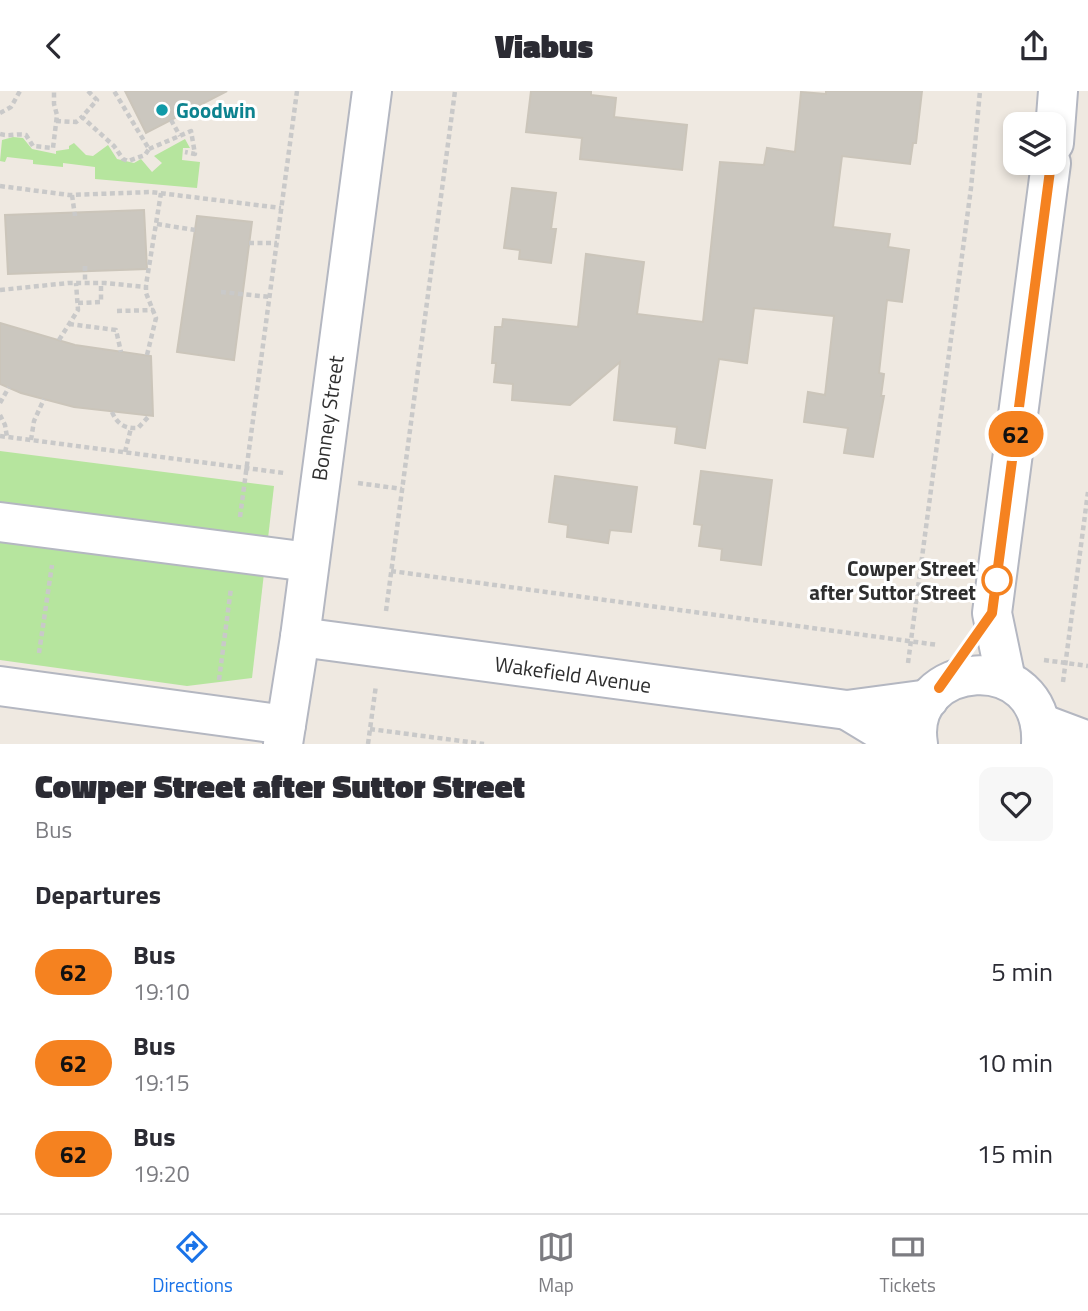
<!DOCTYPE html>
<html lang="en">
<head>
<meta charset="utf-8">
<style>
  :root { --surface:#fff; --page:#f7f7f7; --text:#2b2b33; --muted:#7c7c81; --line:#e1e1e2; --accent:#1a73e8 }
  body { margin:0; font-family:"Titillium Web",sans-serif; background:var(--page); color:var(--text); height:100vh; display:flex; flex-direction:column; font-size:26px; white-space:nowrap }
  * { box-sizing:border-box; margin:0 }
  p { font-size:23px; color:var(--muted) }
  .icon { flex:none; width:38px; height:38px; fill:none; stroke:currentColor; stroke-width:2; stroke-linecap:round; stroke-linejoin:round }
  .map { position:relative; height:653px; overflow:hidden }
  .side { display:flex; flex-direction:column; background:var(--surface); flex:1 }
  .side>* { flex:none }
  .badge { padding:0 14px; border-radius:23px; font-size:24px; line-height:46px }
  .fabs { position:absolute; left:1003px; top:21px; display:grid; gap:14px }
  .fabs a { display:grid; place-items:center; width:63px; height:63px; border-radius:14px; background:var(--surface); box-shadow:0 4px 10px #0003; font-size:35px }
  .map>.badge { position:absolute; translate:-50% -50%; box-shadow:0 0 0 4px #fff }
  h2 { padding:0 35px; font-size:26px; line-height:63px }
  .round { display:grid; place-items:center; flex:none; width:74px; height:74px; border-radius:14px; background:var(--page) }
  .overview { display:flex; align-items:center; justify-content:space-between; height:119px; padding:0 35px }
  h1 { font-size:33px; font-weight:800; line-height:52px }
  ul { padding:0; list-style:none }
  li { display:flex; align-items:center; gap:21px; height:91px; padding:0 35px }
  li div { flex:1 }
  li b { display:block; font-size:26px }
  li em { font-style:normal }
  li .badge { min-width:77px; font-weight:700; text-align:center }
  header { display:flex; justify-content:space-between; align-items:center; height:91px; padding:0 35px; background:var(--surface); font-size:32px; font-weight:800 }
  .tab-bar { display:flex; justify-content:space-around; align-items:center; height:98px; border-top:2px solid var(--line); background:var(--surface); font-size:19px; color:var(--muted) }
  .tab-bar a { display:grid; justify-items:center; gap:4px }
  .tab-bar .on { color:var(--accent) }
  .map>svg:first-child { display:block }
  .green { fill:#b6e59e }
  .building { fill:#cbc7bf; stroke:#cbc5ba; stroke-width:2 }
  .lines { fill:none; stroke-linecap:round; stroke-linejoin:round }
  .street-casing { stroke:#b4b7c1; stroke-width:42 }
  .secondary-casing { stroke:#b4b7c1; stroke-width:42 }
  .path { stroke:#c9c9c9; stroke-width:4.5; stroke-dasharray:5 3.5; stroke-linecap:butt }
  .street { stroke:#fff; stroke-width:38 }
  .secondary { stroke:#fff; stroke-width:38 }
  .line-casing { stroke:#fff; stroke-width:16 }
  .line { stroke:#f58220; stroke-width:10 }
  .culture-dot { fill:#0f9aa8; stroke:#fff; stroke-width:2.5 }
  .stop-dot { fill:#fff; stroke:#f58220; stroke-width:3.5 }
  .labels { text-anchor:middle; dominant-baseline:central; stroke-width:6; stroke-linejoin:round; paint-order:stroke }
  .culture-label { font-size:21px; font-weight:bold; fill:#0d838f; stroke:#fff; text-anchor:start }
  .street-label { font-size:21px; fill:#2e2e2e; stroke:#fff }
  .stop-label { font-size:21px; font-weight:bold; fill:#2e2e2e; stroke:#fff; text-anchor:end }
</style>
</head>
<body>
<header><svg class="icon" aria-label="back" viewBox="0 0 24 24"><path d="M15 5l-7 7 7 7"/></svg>Viabus<svg class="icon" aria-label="share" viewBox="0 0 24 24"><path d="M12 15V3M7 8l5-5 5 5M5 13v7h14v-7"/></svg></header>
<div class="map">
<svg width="1088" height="653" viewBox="0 0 1088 653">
  <rect width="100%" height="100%" fill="#efe9e1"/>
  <!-- green -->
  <g class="green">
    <polygon points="13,46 23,47 32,58 56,63 56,60 69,58 69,55 74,52 86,64 93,65 108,54 117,68 134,72 141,68 152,81 162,72 154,65 185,48 190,57 183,57 182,69 200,71 197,97 95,88 95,76 63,72 63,76 33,73 33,69 7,66 5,71 0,70 2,49"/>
    <polygon points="0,360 274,395 252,587 187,595 0,569"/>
  </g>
  <!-- building -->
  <g class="building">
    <polygon points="125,0 227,0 146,42"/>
    <polygon points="531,0 591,0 591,4 616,7 614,26 687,34 682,79 580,68 582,47 526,41"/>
    <polygon points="826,0 922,0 916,52 913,52 910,73 842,65 833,136 890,143 888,156 909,159 902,211 887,209 879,282 884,283 881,305 884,305 873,366 844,362 848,337 804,331 808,301 825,304 834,225 754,217 747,272 719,268 705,357 675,352 677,336 614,329 620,271 570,314 512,309 513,293 494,291 496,272 492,272 495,236 502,236 503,228 578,236 586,163 644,171 637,223 703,231 720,71 764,74 767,57 795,61 801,1 826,3"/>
    <polygon points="512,97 556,102 551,138 556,138 551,172 519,168 520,159 504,157"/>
    <polygon points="144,119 147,178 8,183 5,124"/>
    <polygon points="197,125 252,131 234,269 177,261"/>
    <polygon points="0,232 75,254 151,265 153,325 74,316 21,302 0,293"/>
    <polygon points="701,380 772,389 761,474 721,469 722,458 699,455 702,434 694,433"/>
    <polygon points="555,385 637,396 631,441 610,439 608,452 567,446 568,434 549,431"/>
  </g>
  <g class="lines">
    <defs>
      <g id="street">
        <polyline points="0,431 309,471"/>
        <polyline points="300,546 847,619 929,608"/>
        <polyline points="0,595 286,634"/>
        <polyline points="847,619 903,653"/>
        <polyline points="1040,632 1088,650"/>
        <polyline points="283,653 300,546 372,0"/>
      </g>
      <g id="secondary">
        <polyline points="1054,52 1058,0"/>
        <polyline points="1006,589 992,522 1051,72"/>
        <path d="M918 653C904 568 1046 555 1041 653"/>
      </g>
    </defs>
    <!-- street casing -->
    <use href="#street" class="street-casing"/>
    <!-- secondary casing -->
    <use href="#secondary" class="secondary-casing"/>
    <!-- path -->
    <g class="path">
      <polyline points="88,0 97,9 82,26 114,55 123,68 128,70 145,64 149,58 114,0"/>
      <polyline points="0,22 11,16 20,0"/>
      <polyline points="171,29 180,45"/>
      <polyline points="56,30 76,31 82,26"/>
      <path d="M0 43C9 46 17 42 26 44L33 55 53 57 57 24 54 13V0"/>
      <polyline points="149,58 191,40 195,63 185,61"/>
      <polyline points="0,95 69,104 151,101 281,117"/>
      <polyline points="72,104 75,125"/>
      <polyline points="157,133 195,139"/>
      <polyline points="249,152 277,152"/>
      <polyline points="85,175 85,192"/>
      <polyline points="0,199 68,192 105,192 146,196"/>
      <polyline points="221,201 270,206"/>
      <polyline points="78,212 101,211 101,192"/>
      <polyline points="117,220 154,219"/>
      <polyline points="69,233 116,239 121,261"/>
      <polyline points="59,249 78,219 76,192"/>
      <polyline points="147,264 156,227 146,202 146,194 161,102"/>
      <polyline points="0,312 9,296"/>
      <path d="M112 321C117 333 125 338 138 337L150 324"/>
      <polyline points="0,324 5,334 7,346"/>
      <polyline points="0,345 284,382"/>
      <polyline points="31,349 34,330 44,308"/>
      <polyline points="125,361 131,337"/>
      <polyline points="358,392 402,398"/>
      <polyline points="240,426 297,0"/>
      <polyline points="391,480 938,554"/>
      <polyline points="386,520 455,0"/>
      <polyline points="39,562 52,474"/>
      <polyline points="1044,569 1088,575"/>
      <polyline points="908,572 971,97 980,0"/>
      <polyline points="219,589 231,497"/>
      <polyline points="1063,591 1088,401"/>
      <polyline points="370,638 484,653"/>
      <polyline points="368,653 376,594"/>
    </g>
    <!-- street -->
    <use href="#street" class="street"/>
    <!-- secondary -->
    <use href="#secondary" class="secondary"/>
  </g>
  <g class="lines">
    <defs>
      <polyline id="line" points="939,597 992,522 1051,72"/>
    </defs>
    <!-- line casing -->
    <use href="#line" class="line-casing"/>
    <!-- line -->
    <use href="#line" class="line"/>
  </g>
  <!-- markers -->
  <circle class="culture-dot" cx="162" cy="19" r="7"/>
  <circle class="stop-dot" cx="997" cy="489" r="14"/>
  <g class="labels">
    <!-- culture labels -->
    <g class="culture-label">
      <text x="176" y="19">Goodwin</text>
    </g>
    <!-- street labels -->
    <g class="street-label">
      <text transform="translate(327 327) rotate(-82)">Bonney Street</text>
      <text transform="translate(573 583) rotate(8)">Wakefield Avenue</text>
    </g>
    <!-- stop labels -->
    <g class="stop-label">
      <text x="976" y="477">Cowper Street<tspan x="976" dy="24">after Suttor Street</tspan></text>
    </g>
  </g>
</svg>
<div class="fabs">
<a><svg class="icon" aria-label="layers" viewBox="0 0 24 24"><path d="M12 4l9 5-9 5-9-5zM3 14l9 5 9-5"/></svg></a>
</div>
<b class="badge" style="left:1016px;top:343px;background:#f58220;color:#111">62</b>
</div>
<section class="side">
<div class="overview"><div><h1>Cowper Street after Suttor Street</h1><p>Bus</p></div><a class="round"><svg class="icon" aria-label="heart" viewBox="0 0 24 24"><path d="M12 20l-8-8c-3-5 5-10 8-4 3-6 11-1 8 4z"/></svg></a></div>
<h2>Departures</h2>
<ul>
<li><span class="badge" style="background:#f58220;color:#111">62</span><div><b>Bus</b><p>19:10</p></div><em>5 min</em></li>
<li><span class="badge" style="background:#f58220;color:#111">62</span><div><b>Bus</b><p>19:15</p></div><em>10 min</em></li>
<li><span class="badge" style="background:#f58220;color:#111">62</span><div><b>Bus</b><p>19:20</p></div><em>15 min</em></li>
</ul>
</section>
<nav class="tab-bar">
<a class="on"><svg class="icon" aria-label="directions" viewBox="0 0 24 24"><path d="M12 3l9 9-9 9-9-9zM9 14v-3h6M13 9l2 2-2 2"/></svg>Directions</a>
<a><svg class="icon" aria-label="map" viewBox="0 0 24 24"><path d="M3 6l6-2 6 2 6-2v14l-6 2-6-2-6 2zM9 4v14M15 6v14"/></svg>Map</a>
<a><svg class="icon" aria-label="tickets" viewBox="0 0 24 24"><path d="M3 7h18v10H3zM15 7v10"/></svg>Tickets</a>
</nav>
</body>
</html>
